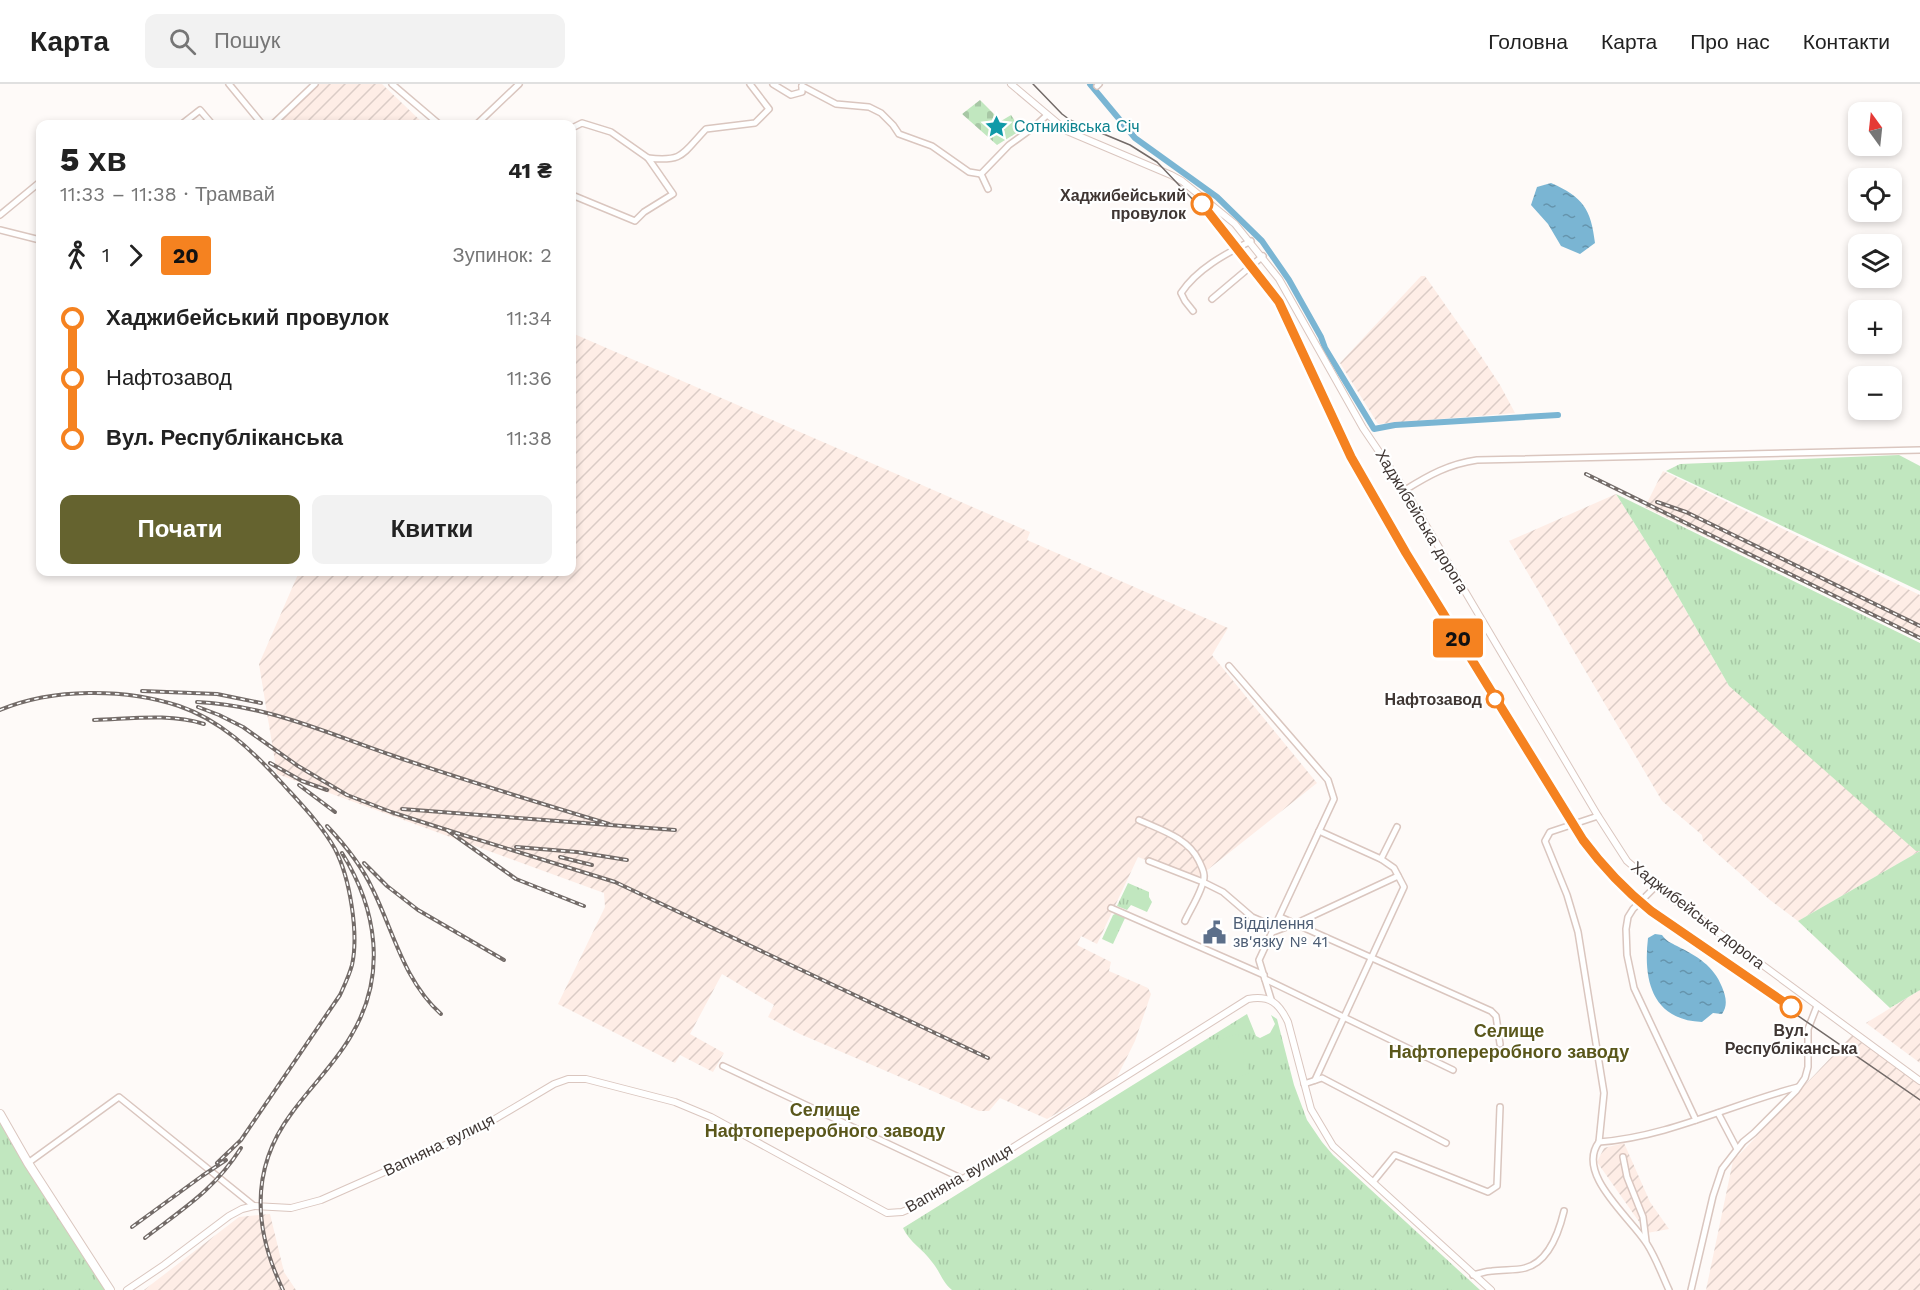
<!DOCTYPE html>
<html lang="uk">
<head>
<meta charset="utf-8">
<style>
  :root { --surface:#fff; --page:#f2f2f2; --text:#222; --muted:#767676; --line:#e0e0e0; --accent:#65632f }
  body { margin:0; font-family:"Work Sans",sans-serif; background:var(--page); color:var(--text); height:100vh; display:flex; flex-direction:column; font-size:22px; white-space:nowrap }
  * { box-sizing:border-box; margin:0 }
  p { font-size:20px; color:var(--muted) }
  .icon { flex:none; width:33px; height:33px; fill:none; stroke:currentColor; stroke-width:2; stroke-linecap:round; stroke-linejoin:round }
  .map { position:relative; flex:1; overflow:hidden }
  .details { position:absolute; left:36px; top:36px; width:540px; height:456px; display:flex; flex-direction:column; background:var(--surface); border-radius:12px; box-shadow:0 3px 9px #0003 }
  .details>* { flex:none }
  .badge { padding:0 12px; border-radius:4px; font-size:21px; line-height:39px }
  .needle { width:39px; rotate:345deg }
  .tools { position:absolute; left:1848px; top:18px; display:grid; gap:12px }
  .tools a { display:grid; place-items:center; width:54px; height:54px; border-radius:12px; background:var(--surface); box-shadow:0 3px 9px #0003; font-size:30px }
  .map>.badge { position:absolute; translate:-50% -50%; box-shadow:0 0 0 3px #fff }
  .legs { display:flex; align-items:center; gap:9px; height:66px; padding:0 24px; font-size:20px }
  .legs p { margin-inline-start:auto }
  .head { display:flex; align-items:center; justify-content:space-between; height:102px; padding:0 24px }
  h1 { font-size:33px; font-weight:800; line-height:45px }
  .button { display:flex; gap:12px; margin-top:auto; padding:12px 24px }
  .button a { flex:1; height:69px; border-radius:12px; background:var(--accent); color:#fff; font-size:24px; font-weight:800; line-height:69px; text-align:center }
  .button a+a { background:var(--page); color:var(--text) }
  ul { padding:0 24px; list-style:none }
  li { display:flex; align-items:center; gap:21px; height:60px; font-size:22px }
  li i { display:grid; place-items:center; width:9px; height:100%; margin:0 8px; background:currentColor }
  li i::after { content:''; width:15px; height:15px; margin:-8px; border:4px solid; border-radius:50%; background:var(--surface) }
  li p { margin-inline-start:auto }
  li:first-child i { background:linear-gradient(#0000 50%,currentColor 0) }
  li:last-child i { background:linear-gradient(currentColor 50%,#0000 0) }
  header { display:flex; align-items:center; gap:36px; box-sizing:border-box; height:84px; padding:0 30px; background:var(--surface); border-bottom:2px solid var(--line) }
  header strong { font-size:28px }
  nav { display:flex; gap:33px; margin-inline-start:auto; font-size:21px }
  .search { width:420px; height:54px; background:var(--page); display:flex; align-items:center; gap:15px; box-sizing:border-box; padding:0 21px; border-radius:12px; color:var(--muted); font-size:22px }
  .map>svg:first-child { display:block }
  .industrial { fill:url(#industrial-furrows) }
  .grass { fill:url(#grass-tufts) }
  .cemetery { fill:url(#cemetery-stones) }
  .pitch { fill:#c1e7bf }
  .water { fill:url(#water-ripples) }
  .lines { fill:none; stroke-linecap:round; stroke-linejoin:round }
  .canal { stroke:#7ab5d3; stroke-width:6 }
  .minor-casing { stroke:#dac6bf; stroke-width:8 }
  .tertiary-casing { stroke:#dac6bf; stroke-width:8 }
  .secondary-casing { stroke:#dac6bf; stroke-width:10 }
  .minor { stroke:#fff; stroke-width:5 }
  .tertiary { stroke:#fff; stroke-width:6 }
  .secondary { stroke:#fff; stroke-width:8 }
  .tram { stroke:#736b68; stroke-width:1.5 }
  .rail-casing { stroke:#736b68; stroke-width:4 }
  .rail { stroke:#fff; stroke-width:1.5; stroke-dasharray:4.5; stroke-linecap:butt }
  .line-1-casing { stroke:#fff; stroke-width:14 }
  .line-1 { stroke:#f58220; stroke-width:9 }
  .stop-1-dot { fill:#fff; stroke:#f58220; stroke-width:3 }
  .labels { text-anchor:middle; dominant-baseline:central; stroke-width:4.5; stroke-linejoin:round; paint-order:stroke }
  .culture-label { font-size:16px; fill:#0d838f; stroke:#fff; text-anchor:start }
  .stop-label { font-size:16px; font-weight:bold; fill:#3f3633; stroke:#fff; text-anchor:end }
  .street-label { font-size:16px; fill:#3f3633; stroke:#fff }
  .service-label { font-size:16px; fill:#4e5e75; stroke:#fff; text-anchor:start }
  .neighbourhood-label { font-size:18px; font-weight:bold; fill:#5a571b; stroke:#fff }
</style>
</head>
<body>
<header>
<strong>Карта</strong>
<div class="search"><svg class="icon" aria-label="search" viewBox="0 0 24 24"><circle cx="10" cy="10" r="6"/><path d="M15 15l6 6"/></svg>Пошук</div>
<nav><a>Головна</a><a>Карта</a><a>Про нас</a><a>Контакти</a></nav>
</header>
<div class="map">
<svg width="1920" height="1206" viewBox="0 0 1920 1206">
  <defs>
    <pattern id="industrial-furrows" width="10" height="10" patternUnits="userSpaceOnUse" patternTransform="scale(1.5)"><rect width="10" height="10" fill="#feede6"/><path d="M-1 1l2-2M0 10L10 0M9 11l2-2" fill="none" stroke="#dbccc6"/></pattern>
    <pattern id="grass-tufts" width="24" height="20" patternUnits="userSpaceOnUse" patternTransform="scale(1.5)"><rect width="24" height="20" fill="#c1e7bf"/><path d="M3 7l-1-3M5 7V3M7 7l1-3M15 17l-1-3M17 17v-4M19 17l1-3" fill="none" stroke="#a7c7a5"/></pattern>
    <pattern id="cemetery-stones" width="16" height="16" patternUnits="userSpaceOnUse" patternTransform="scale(1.5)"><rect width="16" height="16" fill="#c1e7bf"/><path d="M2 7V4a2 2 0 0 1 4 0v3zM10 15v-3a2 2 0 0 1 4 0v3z" fill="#a7c7a5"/></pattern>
    <pattern id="water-ripples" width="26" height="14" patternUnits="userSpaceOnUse" patternTransform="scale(1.5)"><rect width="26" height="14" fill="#7ab5d3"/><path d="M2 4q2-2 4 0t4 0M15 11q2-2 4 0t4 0" fill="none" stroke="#6594ac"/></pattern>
  </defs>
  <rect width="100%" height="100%" fill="#fefaf8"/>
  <!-- industrial -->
  <g class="industrial">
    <polygon points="318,0 382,0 424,40 277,40"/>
    <polygon points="1421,192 1425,192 1479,269 1500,301 1515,329 1378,340 1340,279"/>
    <polygon points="572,249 1030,448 1027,456 1228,544 1212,571 1317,699 1196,795 1138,773 1097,860 1081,852 1077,861 1111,878 1109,887 1148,904 1151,910 1135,957 1116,995 1047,1035 1000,1014 989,1027 979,1027 800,950 768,933 774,921 722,890 690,950 724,969 713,988 680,971 675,979 558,920 605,823 604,809 277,690 259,580 299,488 572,488"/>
    <polygon points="1663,387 1920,511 1920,555 1645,423"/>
    <polygon points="1616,410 1655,472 1729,602 1920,767 1798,837 1770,816 1703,757 1702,751 1662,717 1509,457"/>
    <polygon points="1920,906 1920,979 1866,939"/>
    <polygon points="1853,950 1920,999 1920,1206 1706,1206 1734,1072 1738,1072"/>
    <polygon points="1624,1059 1650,1118 1669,1145 1647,1149 1597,1078 1604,1064"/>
    <polygon points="270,1130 284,1188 296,1206 144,1206 239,1133"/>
  </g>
  <!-- grass -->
  <g class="grass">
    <polygon points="1899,371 1920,382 1920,507 1666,387 1680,380"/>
    <polygon points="1616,410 1920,559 1920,767 1916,767 1729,602 1655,472"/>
    <polygon points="1920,767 1920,906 1890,924 1798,837"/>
    <polygon points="1128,799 1149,808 1149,813 1152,818 1147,828 1131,821 1127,826 1117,822"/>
    <polygon points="1117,829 1125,834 1113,860 1102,855 1113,831"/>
    <path d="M1247 930 1256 952 1260 954 1270 949 1275 940 1271 931 1277 935 1294 1001 1307 1036 1322 1058 1333 1071 1480 1206H952C942 1198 940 1187 932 1178 923 1165 910 1159 903 1144Z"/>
    <polygon points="0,1032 108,1206 0,1206"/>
  </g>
  <!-- cemetery -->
  <polygon class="cemetery" points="980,16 1001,37 1011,31 1021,46 997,61 962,30"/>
  <!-- pitch -->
  <polygon class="pitch" points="1238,950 1249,989 1228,996 1217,957"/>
  <!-- water -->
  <g class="water">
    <path d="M1551 99C1583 113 1591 125 1595 159L1580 170 1561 162 1548 140 1531 121 1537 103Z"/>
    <path d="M1655 850 1662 851C1666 857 1671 859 1677 862 1697 872 1714 882 1722 903 1726 913 1728 921 1722 930L1713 929 1702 938C1652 936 1643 896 1648 854Z"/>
  </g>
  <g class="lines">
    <!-- canal -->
    <polyline class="canal" points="1090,0 1135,54 1217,113 1262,157 1289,196 1321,253 1325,264 1374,345 1395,341 1558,331"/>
    <defs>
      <g id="minor">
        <polyline points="229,0 262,40"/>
        <polyline points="392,0 439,40"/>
        <polyline points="773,0 791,11 802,8 802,2"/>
        <polyline points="802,2 836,20 869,23 881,29 893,41 899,50 932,62 969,88 981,90 1009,61 1034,43 1047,31"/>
        <polyline points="1097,2 1099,0"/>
        <polyline points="182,40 200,26 212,40"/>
        <polyline points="273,40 315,0"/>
        <polyline points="477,40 519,0"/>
        <polyline points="572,44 582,39 611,48 648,74 673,110 644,128 635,137 572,111"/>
        <path d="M648 74C684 78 682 70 706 45L755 39 769 25 750 0"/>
        <polyline points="981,90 988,105"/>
        <polyline points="0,131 40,98"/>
        <polyline points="0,146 40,156"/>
        <polyline points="1212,215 1263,172"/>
        <path d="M1193 227 1185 217 1181 209C1197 185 1225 170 1251 157"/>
        <path d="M1405 406C1429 391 1449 380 1477 376L1920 366"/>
        <polyline points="1229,582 1328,696 1334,715 1259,876 1271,915"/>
        <path d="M1598 732 1550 748 1545 757 1567 811 1578 848 1604 1009 1599 1058C1575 1090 1631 1134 1647 1160 1656 1174 1662 1191 1669 1206"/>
        <path d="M1139 736C1161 746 1188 754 1199 777 1201 782 1205 788 1204 794 1202 808 1191 824 1185 837"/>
        <polyline points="1381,775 1397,743"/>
        <polyline points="1149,777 1203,798 1223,808 1252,833 1275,843"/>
        <polyline points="1656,802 1633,825 1628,833 1626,845 1627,871 1634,904 1696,1036"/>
        <polyline points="1111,824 1264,891"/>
        <polyline points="1280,833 1491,927 1496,932 1500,960"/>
        <polyline points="1273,848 1297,839 1398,792"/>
        <polyline points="1265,895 1453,986"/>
        <polyline points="723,982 963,1095"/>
        <polyline points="1315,996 1404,803 1394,784 1381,775 1319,747"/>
        <polyline points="1304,1000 1322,994 1446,1059"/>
        <polyline points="1718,1029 1737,1065"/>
        <path d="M1599 1058C1668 1053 1732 1020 1798 1003"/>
        <polyline points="1623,1073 1627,1093 1643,1133 1646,1157"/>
        <polyline points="28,1079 119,1013 254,1122"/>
        <polyline points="1373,1098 1395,1071 1488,1108 1497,1102 1500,1023"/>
        <path d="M1473 1191C1479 1190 1486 1187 1492 1187 1503 1185 1514 1187 1525 1184 1549 1178 1559 1148 1564 1127"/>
        <polyline points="1691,1206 1713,1112 1722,1085 1743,1058 1754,1049 1796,1007 1805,994 1808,983 1808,945 1817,922"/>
      </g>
      <g id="tertiary">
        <polyline points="1011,0 1067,47 1171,91 1182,97 1235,140 1279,195 1363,344 1405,406 1598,732 1627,777 1662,807 1920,997"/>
        <path d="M127 1206 164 1181 229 1132 242 1125 254 1122 291 1124 321 1116 468 1051 554 1000 568 995H586L675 1018 711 1033 887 1129 902 1128 914 1123 963 1095 1248 915C1270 911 1279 919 1288 938L1311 1025 1333 1062 1491 1206"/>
      </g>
      <polyline id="secondary" points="0,1030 28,1079 110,1206"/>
    </defs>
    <!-- minor casing -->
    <use href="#minor" class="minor-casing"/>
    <!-- tertiary casing -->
    <use href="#tertiary" class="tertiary-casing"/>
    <!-- secondary casing -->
    <use href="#secondary" class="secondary-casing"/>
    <!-- minor -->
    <use href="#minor" class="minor"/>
    <!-- tertiary -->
    <use href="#tertiary" class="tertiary"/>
    <!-- secondary -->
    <use href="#secondary" class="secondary"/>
    <!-- tram -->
    <path class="tram" d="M1033 0 1062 30 1070 36 1130 61 1157 78 1198 121 1267 208 1285 237 1348 374 1402 471 1580 758C1600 786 1622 808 1649 829L1920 1016"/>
    <defs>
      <g id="rail">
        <polyline points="1586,390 1920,554"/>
        <polyline points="1657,418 1686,428 1920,542"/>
        <polyline points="142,607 217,610 261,619"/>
        <path d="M197 618C266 621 327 649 391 671 463 696 536 718 609 740"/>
        <polyline points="198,623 219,631 243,643 298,682 347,711 391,728 447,746 516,795 584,822"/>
        <path d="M0 626C52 604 125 604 179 622 220 636 252 666 281 698 300 719 321 740 335 765 350 794 359 850 352 881 349 892 344 902 340 911L241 1056 217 1079"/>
        <path d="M94 636C130 635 169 629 204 640"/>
        <polyline points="270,679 302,697 327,706"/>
        <polyline points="299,701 335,728"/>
        <polyline points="402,725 675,746"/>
        <path d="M327 742C345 761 362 782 373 806 394 849 404 897 441 930"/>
        <polyline points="447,746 615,798 988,974"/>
        <polyline points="516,763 577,768 627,776"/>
        <polyline points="560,773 592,781"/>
        <polyline points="364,779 387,802 418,826 504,876"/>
        <polyline points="132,1143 202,1092 226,1076"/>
        <path d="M145 1154C184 1124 214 1106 241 1064"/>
        <path d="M283 1206C254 1146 250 1085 291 1030 310 1003 336 979 352 950 387 891 377 825 342 769"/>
      </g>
    </defs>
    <!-- rail casing -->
    <use href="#rail" class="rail-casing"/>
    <!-- rail -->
    <use href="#rail" class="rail"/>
  </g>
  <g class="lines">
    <defs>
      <path id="line-1" d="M1202 120 1279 218 1351 373 1406 469 1583 756C1603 783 1625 806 1651 827L1791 923"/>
    </defs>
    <!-- line-1 casing -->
    <use href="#line-1" class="line-1-casing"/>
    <!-- line-1 -->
    <use href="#line-1" class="line-1"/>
  </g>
  <!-- icons -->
  <defs>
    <symbol id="sight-bare" viewBox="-9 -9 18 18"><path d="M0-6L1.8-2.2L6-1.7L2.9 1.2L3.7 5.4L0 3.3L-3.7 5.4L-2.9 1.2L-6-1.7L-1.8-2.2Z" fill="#0f9aa8" stroke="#fff" stroke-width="2.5" paint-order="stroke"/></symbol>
    <symbol id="civic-bare" viewBox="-9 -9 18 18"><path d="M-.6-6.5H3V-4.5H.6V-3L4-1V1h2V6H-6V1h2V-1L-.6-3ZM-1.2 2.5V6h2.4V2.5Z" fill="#5c6f8a" stroke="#fff" stroke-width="2.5" paint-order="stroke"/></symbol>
  </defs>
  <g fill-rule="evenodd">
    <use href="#sight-bare" x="980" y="26" width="33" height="33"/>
    <use href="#civic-bare" x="1198" y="832" width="33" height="33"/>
  </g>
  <!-- markers -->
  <g class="stop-1-dot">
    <circle cx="1202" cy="120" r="10"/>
    <circle cx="1495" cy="615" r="8"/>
    <circle cx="1791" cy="923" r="10"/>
  </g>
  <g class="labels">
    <!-- culture labels -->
    <g class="culture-label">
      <text x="1014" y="42">Сотниківська Січ</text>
    </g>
    <!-- stop labels -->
    <g class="stop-label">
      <text x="1186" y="111">Хаджибейський<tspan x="1186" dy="18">провулок</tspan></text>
      <text x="1482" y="615">Нафтозавод</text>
      <text x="1791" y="946" text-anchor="middle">Вул.<tspan x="1791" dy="18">Республіканська</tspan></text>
    </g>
    <!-- street labels -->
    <g class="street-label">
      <text transform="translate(1422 437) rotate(59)">Хаджибейська дорога</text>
      <text transform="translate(1698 831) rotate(38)">Хаджибейська дорога</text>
      <text transform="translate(439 1061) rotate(-26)">Вапняна вулиця</text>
      <text transform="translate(959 1094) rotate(-30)">Вапняна вулиця</text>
    </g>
    <!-- service labels -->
    <g class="service-label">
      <text x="1233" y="839">Відділення<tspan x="1233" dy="18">зв'язку № 41</tspan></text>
    </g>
    <!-- neighbourhood labels -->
    <g class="neighbourhood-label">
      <text x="1509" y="946">Селище<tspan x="1509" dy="21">Нафтопереробного заводу</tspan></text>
      <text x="825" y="1025">Селище<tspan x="825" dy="21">Нафтопереробного заводу</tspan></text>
    </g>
  </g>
</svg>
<div class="tools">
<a><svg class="needle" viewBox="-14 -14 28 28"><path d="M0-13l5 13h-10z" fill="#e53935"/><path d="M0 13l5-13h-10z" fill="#767676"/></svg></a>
<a><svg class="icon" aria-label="locate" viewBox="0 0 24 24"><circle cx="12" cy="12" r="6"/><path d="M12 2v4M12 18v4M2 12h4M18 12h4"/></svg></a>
<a><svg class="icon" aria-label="layers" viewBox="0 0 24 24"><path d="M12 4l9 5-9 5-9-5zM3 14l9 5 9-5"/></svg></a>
<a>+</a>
<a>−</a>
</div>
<b class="badge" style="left:1458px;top:554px;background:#f58220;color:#111">20</b>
<section class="details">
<div class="head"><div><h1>5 хв</h1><p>11:33 – 11:38 · Трамвай</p></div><b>41 ₴</b></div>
<div class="legs"><svg class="icon" aria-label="walk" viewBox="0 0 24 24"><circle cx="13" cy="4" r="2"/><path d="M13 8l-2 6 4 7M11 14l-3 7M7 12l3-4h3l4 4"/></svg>1<svg class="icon" aria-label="forward" viewBox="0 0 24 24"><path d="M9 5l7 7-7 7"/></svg><b class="badge" style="background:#f58220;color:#111">20</b><p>Зупинок: 2</p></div>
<ul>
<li><i style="color:#f58220"></i><b>Хаджибейський провулок</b><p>11:34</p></li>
<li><i style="color:#f58220"></i><span>Нафтозавод</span><p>11:36</p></li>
<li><i style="color:#f58220"></i><b>Вул. Республіканська</b><p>11:38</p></li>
</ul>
<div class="button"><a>Почати</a><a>Квитки</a></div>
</section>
</div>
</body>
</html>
